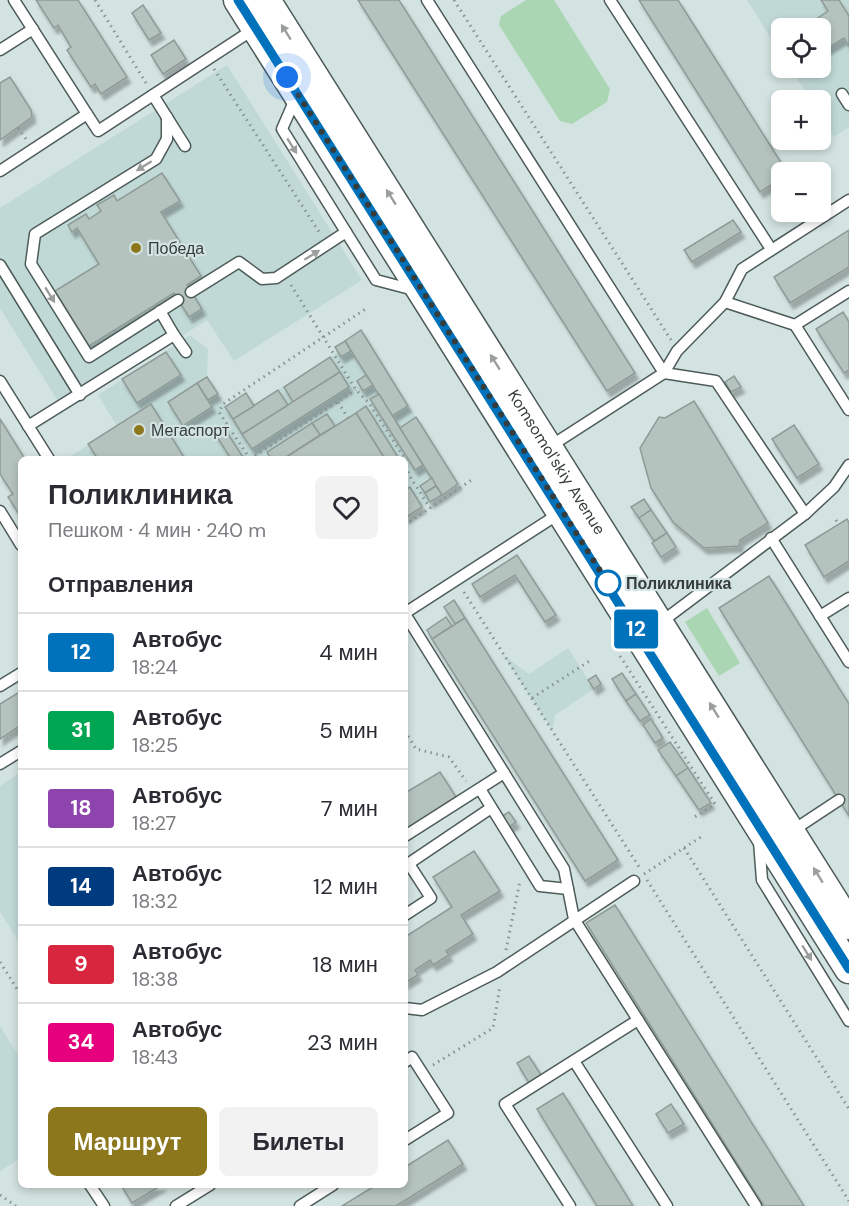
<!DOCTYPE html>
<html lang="ru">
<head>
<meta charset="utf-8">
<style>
  :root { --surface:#fff; --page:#f2f2f3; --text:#2b2b33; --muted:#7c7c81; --line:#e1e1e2; --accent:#8c771c }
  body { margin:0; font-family:"DM Sans",sans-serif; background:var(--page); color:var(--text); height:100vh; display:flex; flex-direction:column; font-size:22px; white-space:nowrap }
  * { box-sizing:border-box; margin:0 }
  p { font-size:20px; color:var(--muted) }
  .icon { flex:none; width:33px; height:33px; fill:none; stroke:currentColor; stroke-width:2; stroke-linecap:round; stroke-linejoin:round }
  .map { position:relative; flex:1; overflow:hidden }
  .details { position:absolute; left:18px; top:456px; width:390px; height:732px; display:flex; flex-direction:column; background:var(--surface); border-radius:9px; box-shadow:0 3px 9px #0003 }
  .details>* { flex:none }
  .badge { padding:0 12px; border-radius:4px; font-size:21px; line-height:39px }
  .buttons { position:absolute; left:771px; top:18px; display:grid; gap:12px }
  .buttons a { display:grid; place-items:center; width:60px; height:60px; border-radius:9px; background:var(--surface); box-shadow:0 3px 9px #0003; font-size:30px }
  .you { position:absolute; width:30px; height:30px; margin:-15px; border:4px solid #fff; border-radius:50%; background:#1a73e8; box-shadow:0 0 0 9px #1a73e833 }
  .map>.badge { position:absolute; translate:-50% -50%; box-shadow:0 0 0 3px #fff }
  h2 { padding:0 30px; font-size:22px; line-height:54px }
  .round { display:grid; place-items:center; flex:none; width:63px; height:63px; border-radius:9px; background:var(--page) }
  .summary { display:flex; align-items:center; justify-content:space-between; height:102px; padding:0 30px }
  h1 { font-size:28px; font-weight:600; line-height:45px }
  .button { display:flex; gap:12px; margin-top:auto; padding:12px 30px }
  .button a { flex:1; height:69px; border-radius:9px; background:var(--accent); color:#fff; font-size:24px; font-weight:600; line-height:69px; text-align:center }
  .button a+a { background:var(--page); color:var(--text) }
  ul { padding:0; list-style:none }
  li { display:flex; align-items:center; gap:18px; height:78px; padding:0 30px; border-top:2px solid var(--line) }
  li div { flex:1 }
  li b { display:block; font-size:22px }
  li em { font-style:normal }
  li .badge { min-width:66px; font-weight:700; text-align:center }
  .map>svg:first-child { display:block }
  .built { fill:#c0d9d7 }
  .green { fill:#aad6b3 }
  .building { fill:#b5c3be; stroke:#8e9b96; stroke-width:1.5; filter:url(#shadow) }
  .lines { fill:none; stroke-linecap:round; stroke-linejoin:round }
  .lane-casing { stroke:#4d5b59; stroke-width:13 }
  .secondary-casing { stroke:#4d5b59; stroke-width:31 }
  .path { stroke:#889392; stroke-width:3; stroke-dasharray:1.5 4.5; stroke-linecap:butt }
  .lane { stroke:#fff; stroke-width:10 }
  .secondary { stroke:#fff; stroke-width:28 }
  .oneway { fill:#9a9e9d }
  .line-casing { stroke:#fff; stroke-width:14 }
  .line { stroke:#0072bc; stroke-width:9 }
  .walk { stroke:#353c3b; stroke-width:6; stroke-dasharray:0 10.8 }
  .poi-dot { fill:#8c771c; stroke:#d3e3e1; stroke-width:2 }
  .stop-dot { fill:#fff; stroke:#0072bc; stroke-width:3 }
  .labels { text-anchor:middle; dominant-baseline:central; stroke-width:4.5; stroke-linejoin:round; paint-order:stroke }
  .poi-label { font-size:16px; fill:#353c3b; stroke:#d3e3e1; text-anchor:start }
  .street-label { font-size:16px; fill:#353c3b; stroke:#d3e3e1 }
  .stop-label { font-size:16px; font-weight:bold; fill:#353c3b; stroke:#d3e3e1; text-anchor:start }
</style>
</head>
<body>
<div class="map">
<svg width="849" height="1206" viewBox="0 0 849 1206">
  <defs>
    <filter id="shadow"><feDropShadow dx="3.5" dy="6" stdDeviation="1.5" flood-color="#0004"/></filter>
  </defs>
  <rect width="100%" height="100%" fill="#d3e3e1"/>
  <!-- built -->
  <g class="built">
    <polygon points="747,0 849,0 849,127 834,137 821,115 820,100 811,100 790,68 820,68 820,28 782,28 781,54"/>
    <polygon points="227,65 362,280 234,361 207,320 64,411 0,308 0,208"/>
    <polygon points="361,330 458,484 405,518 405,459 68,458 117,426 98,395 190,335 208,349 207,377 233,419 338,352 335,347"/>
    <polygon points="568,648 594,689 555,715 552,730 502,654 529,674"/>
    <polygon points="21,772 21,945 0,912 0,786"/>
    <polygon points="0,1026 21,1060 21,1158 0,1171"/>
  </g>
  <!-- green -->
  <g class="green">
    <polygon points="526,0 554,0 610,89 607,102 572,124 560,121 499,25 501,16"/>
    <polygon points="707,608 740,663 719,676 685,622"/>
  </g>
  <!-- building -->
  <g class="building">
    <polygon points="36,0 78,0 127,77 101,94 95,84 91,87 67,50 71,47 58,25 54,28"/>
    <polygon points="358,0 399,0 635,373 607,391"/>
    <polygon points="639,0 678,0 787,172 782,172 782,178 760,192"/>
    <polygon points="821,0 839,0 849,16 849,46 844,38 820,53 820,28 803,28 828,11"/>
    <polygon points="143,5 161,33 149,40 132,13"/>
    <polygon points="174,40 186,59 163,74 151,55"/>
    <polygon points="10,77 31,110 32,117 0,140 0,83"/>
    <polygon points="162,173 180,201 161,212 201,276 187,285 202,309 189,317 174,293 89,346 55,291 99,264 77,228 72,232 68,225 86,214 89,219 101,211 97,205 114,195 117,201"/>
    <polygon points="733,220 741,232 692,262 684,250"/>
    <polygon points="849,230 849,267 790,303 774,277"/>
    <polygon points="843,312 849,322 849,370 844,373 816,329"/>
    <polygon points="361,330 408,406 392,416 345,341"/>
    <polygon points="345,341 351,351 341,357 335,347"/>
    <polygon points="166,352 181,375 137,403 122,379"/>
    <polygon points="330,357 340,372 293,402 284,387"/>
    <polygon points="340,372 349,387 252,449 242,434"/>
    <polygon points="366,375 373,385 363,391 357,381"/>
    <polygon points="734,376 741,387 731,392 725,382"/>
    <polygon points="207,377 218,394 208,400 197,383"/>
    <polygon points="197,383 212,407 183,426 168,402"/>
    <polygon points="278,390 288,405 242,434 233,419"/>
    <polygon points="246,393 254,406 233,419 225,407"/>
    <polygon points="379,394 423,465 415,470 370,399"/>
    <polygon points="694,401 768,523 740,540 739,546 704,548 673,522 651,488 640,448 659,417 665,418"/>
    <polygon points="151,404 185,459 98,459 88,444"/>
    <polygon points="366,406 399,459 385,459 356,413"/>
    <polygon points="356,413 385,459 287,459 286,457"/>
    <polygon points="327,414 335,426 320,435 312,423"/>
    <polygon points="416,417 458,484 442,495 400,428"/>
    <polygon points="0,419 25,459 21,459 21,517 8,497 13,494 0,474"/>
    <polygon points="312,423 320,435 286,457 287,459 271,459 267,452"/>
    <polygon points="794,425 819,464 797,478 772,439"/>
    <polygon points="223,426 244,459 231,459 214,432"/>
    <polygon points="432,478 436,486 425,493 420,486"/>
    <polygon points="436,486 442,495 430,502 425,493"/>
    <polygon points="410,487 422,507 405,518 405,490"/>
    <polygon points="644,499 651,510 639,518 631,507"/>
    <polygon points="651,510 667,533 654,541 639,518"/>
    <polygon points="847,519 849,523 849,561 824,577 805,545"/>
    <polygon points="667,533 676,547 661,557 652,543"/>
    <polygon points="517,555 556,615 545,622 515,575 480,597 472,584"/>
    <polygon points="769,576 849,704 849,816 719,608"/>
    <polygon points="454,600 465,618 455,624 444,607"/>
    <polygon points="446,617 452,626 432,639 427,630"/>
    <polygon points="465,618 618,860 585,881 432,639"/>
    <polygon points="622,673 636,694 626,701 612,679"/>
    <polygon points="596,675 601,684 594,689 588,680"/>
    <polygon points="21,691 21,725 0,739 0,704"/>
    <polygon points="636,694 650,715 640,721 626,701"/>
    <polygon points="651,719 663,738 655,743 643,725"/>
    <polygon points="670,742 688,768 676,776 658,750"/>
    <polygon points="688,768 711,803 699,810 676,776"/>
    <polygon points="440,772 456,797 405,830 405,793"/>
    <polygon points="509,812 516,822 506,829 499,818"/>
    <polygon points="474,851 500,891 461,915 473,934 446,951 449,955 433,965 430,960 415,970 418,975 405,983 405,937 452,907 433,877"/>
    <polygon points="615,905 804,1206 764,1206 586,923"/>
    <polygon points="529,1056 541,1075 529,1083 517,1063"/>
    <polygon points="563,1093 633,1206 597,1206 537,1109"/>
    <polygon points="671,1104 684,1124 668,1133 656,1114"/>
    <polygon points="448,1140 463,1164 396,1206 342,1206 376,1185 405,1185 405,1167"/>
    <polygon points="121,1185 162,1185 132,1203"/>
  </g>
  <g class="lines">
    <defs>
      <g id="lane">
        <polyline points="427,0 664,373 716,381 805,514"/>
        <polyline points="610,0 771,249"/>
        <polyline points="0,50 33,29"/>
        <polyline points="842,94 849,105"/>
        <polyline points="153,95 185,146"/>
        <polyline points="296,97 282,129 346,232"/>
        <polyline points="87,114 98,131 254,29"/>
        <polyline points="167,117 167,139 156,159 35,234 31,264 89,357 178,300"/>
        <polyline points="0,171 87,114 14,0"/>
        <polyline points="0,265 80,395"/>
        <polyline points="191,292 239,262 262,279 276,278 346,232 376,280 414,290"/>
        <polyline points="725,302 795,325 849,410"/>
        <polyline points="795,325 849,291"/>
        <polyline points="174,335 186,352"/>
        <polyline points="0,381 49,459"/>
        <polyline points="28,426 174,335 160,311"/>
        <polyline points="549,447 664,373 677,351 725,302 742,269 849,200"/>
        <polyline points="0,511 21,545"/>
        <polyline points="771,538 849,662"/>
        <polyline points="405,613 560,513"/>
        <polyline points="405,614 564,869 574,919 756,1206"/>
        <polyline points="820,616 849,598"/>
        <polyline points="660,623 805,514 834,487 849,465"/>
        <polyline points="0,686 21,673"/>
        <polyline points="0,764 21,751"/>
        <polyline points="480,789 540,886 568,889"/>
        <polyline points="792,831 839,800"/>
        <polyline points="405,836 504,773"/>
        <polyline points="759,841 762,880 849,1021"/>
        <polyline points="405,866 491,808"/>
        <polyline points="405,915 431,898 409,864"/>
        <polyline points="405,1008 422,1010 497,972 634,881"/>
        <polyline points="574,1061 667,1206"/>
        <polyline points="405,1062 412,1057 448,1113 405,1140"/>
        <polyline points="90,1185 104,1206"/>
        <polyline points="176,1206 210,1185"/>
        <polyline points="300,1206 333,1185"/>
        <polyline points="570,1206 505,1104 638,1020"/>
      </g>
      <g id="secondary">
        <polyline points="238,0 849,969"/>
        <path id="s1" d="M266 0 849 925"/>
      </g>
    </defs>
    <!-- lane casing -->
    <use href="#lane" class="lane-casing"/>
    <!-- secondary casing -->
    <use href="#secondary" class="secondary-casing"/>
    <!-- path -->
    <g class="path">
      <polyline points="95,0 146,83"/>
      <polyline points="454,0 671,340"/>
      <polyline points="214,69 321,235"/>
      <polyline points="18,128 26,139"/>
      <polyline points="291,285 356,390 369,403 405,459"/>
      <polyline points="338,402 348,418"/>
      <polyline points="250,459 219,412 223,404 367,308"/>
      <polyline points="250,459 356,390"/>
      <polyline points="405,460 409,475 430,508"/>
      <polyline points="836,520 838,524"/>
      <polyline points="405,525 473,479"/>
      <polyline points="464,592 641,870"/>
      <polyline points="620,656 715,804 693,818"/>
      <polyline points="532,698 591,660"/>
      <polyline points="405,731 416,749 449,757 466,781"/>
      <polyline points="684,848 849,1109"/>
      <polyline points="644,874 704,835"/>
      <polyline points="647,880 849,1201"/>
      <polyline points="506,950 520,881"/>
      <polyline points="0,962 21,995"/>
      <polyline points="433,1065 493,1028 500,986"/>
      <polyline points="0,1195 16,1206"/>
    </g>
    <!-- lane -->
    <use href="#lane" class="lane"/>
    <!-- secondary -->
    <use href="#secondary" class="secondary"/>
  </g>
  <!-- one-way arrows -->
  <defs><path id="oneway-solid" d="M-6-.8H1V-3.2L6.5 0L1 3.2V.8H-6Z" transform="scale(1.5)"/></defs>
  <g class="oneway">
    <use href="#oneway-solid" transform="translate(286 32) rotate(-122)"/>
    <use href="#oneway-solid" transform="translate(292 146) rotate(58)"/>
    <use href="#oneway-solid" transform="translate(144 166) rotate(148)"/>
    <use href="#oneway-solid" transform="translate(391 197) rotate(-122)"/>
    <use href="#oneway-solid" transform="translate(312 255) rotate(-32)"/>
    <use href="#oneway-solid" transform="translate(50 295) rotate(58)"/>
    <use href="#oneway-solid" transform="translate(495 362) rotate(-122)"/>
    <use href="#oneway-solid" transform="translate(714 710) rotate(-122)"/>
    <use href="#oneway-solid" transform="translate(818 875) rotate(-122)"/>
    <use href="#oneway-solid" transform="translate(807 953) rotate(58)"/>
  </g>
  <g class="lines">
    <defs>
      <polyline id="line" points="238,0 849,969"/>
    </defs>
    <!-- line casing -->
    <use href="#line" class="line-casing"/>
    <!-- line -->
    <use href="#line" class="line"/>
    <!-- walk -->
    <polyline class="walk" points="287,77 611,588 608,583"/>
  </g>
  <!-- markers -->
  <g class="poi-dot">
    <circle cx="136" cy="248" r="6"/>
    <circle cx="139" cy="430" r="6"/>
  </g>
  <circle class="stop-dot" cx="608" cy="583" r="12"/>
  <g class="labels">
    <!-- poi labels -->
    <g class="poi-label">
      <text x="148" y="248">Победа</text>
      <text x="151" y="430">Мегаспорт</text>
    </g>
    <!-- street labels -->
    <g class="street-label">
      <text stroke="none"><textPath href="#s1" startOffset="546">Komsomol'skiy Avenue</textPath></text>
    </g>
    <!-- stop labels -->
    <g class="stop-label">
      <text x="626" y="583">Поликлиника</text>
    </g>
  </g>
</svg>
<div class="buttons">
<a><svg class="icon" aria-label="locate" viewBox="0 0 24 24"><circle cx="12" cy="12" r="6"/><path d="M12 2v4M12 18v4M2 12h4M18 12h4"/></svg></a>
<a>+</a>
<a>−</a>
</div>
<div class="you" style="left:287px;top:77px"></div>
<b class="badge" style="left:636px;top:629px;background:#0072bc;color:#fff">12</b>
<section class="details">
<div class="summary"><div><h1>Поликлиника</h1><p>Пешком · 4 мин · 240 m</p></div><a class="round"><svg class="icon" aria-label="heart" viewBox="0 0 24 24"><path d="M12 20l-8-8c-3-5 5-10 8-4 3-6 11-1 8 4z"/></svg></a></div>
<h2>Отправления</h2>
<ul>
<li><span class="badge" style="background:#0072bc;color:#fff">12</span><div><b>Автобус</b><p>18:24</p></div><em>4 мин</em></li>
<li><span class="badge" style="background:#00a651;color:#fff">31</span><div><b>Автобус</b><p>18:25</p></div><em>5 мин</em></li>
<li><span class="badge" style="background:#8e44ad;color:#fff">18</span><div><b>Автобус</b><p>18:27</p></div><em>7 мин</em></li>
<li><span class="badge" style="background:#003b80;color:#fff">14</span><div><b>Автобус</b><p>18:32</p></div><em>12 мин</em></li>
<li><span class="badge" style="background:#d7263d;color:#fff">9</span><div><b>Автобус</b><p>18:38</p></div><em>18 мин</em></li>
<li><span class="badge" style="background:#e6007e;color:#fff">34</span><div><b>Автобус</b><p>18:43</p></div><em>23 мин</em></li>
</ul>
<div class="button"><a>Маршрут</a><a>Билеты</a></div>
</section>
</div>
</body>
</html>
